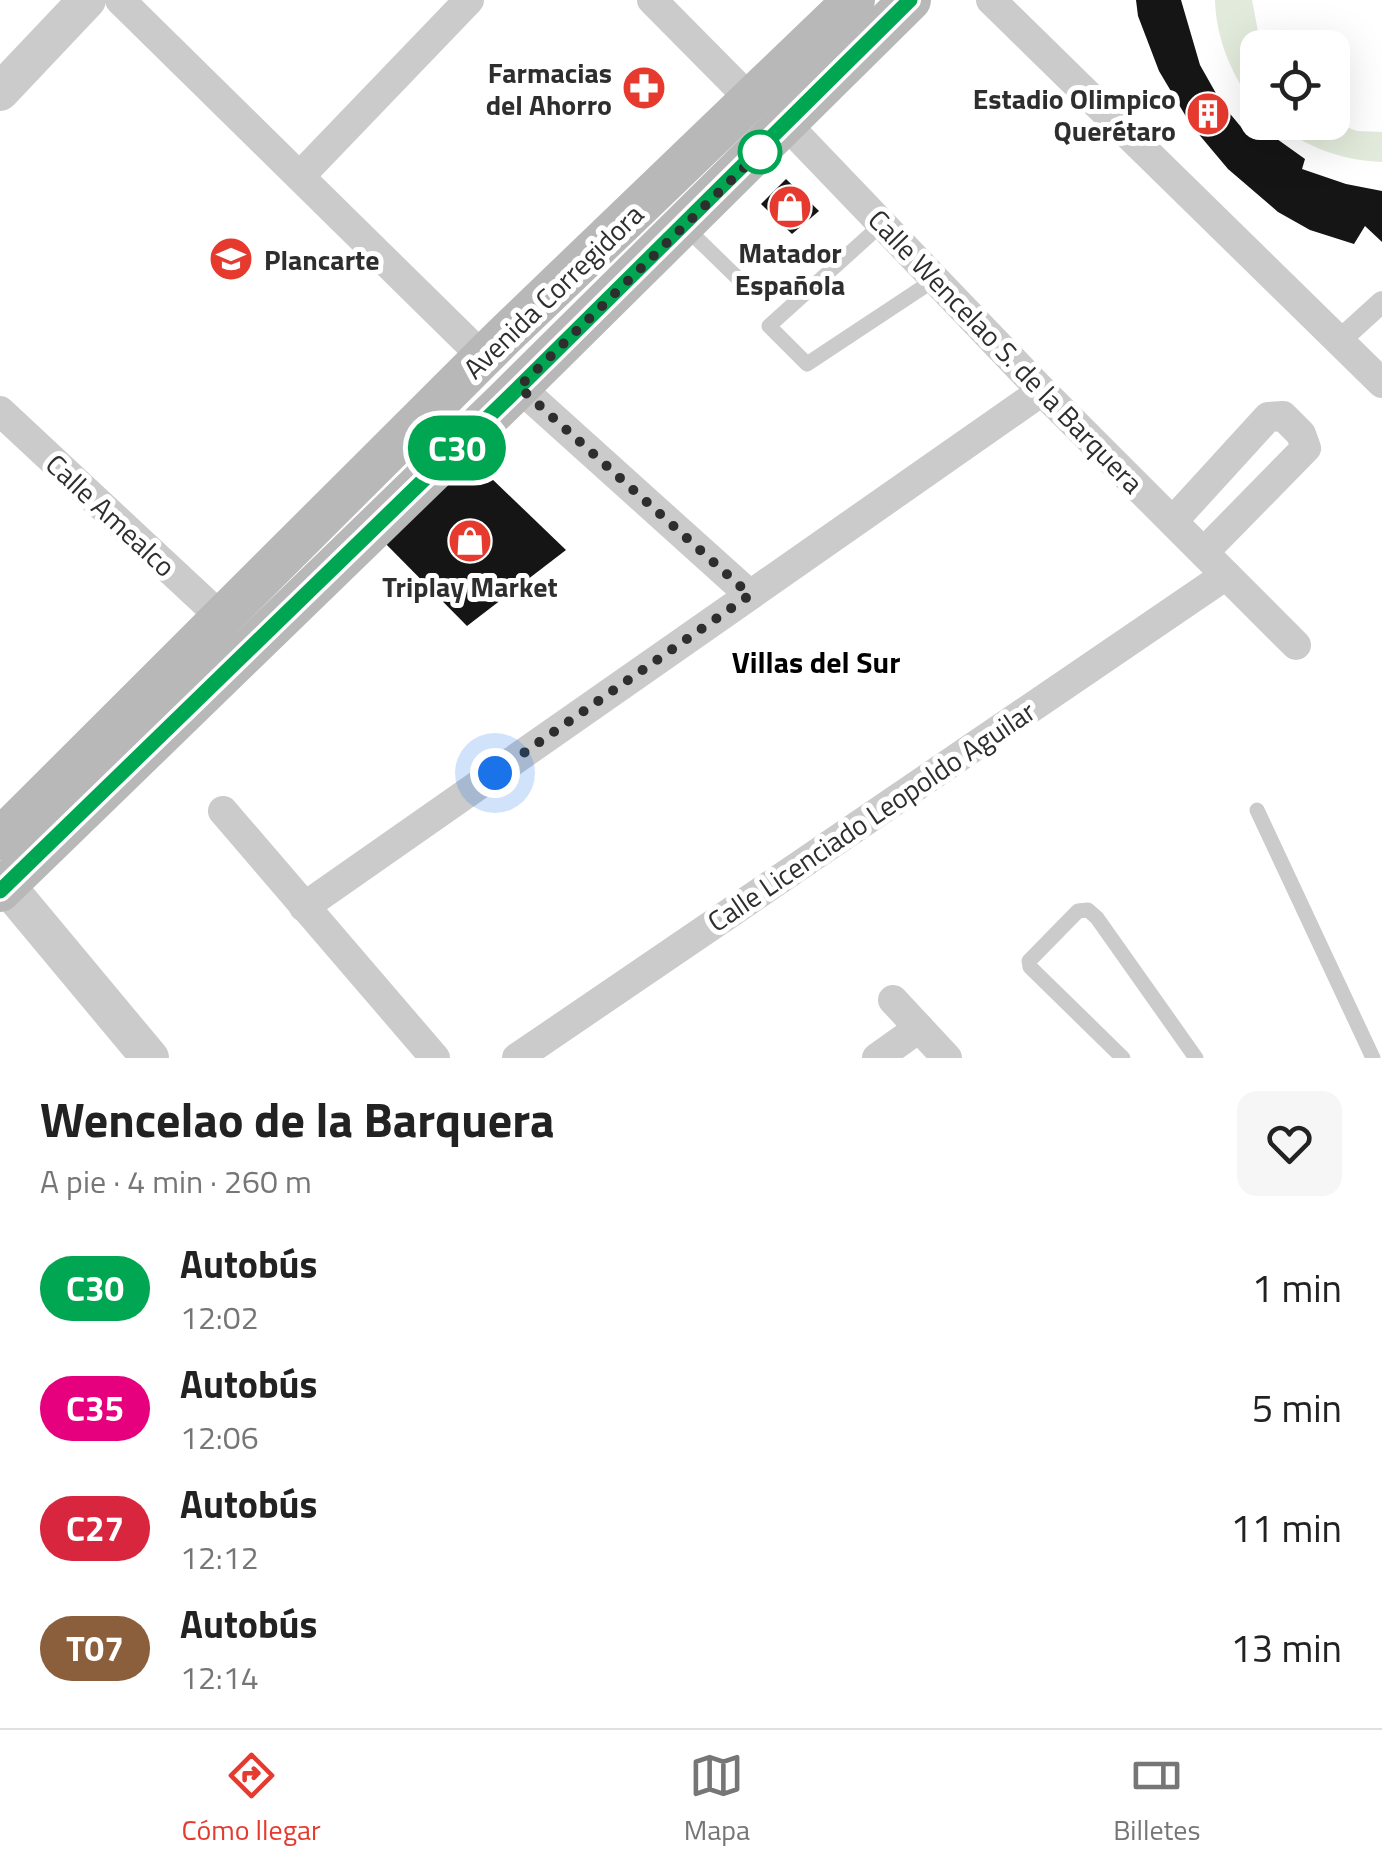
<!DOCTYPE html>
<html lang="es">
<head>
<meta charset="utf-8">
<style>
  :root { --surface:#fff; --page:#f6f6f6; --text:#222; --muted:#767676; --line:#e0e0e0; --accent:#e63a2f }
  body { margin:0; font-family:"Titillium Web",sans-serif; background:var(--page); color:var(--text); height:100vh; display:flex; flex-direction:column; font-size:38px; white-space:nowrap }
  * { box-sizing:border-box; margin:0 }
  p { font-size:32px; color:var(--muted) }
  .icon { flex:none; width:55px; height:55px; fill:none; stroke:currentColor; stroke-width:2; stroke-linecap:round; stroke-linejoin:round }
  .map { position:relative; height:1058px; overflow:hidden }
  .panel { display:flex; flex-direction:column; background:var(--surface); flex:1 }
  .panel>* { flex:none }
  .badge { padding:0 20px; border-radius:32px; font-size:35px; line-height:65px }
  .controls { position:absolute; left:1240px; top:30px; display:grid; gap:20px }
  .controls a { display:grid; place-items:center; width:110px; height:110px; border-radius:20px; background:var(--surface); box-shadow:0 10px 40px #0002; font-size:50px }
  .you { position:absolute; width:50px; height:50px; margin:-25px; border:8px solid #fff; border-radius:50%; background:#1a73e8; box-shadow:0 0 0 15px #1a73e833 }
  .map>.badge { position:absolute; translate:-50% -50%; box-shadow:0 0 0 5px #fff }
  .round { display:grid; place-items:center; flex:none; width:105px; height:105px; border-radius:20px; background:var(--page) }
  .summary { display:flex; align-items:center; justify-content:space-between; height:170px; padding:0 40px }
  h1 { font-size:48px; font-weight:700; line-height:75px }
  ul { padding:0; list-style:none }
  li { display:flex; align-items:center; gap:30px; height:120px; padding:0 40px }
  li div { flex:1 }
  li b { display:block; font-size:38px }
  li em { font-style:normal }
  li .badge { min-width:110px; font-weight:700; text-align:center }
  .menu { display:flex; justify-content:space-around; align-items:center; height:140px; border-top:2px solid var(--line); background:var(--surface); font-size:28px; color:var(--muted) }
  .menu a { display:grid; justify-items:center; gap:5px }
  .menu .current { color:var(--accent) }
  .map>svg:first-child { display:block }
  .green { fill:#e2ebdb }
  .building { fill:#151515 }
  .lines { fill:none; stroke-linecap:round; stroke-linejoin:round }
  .service { stroke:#cbcbcb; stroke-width:15 }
  .pedestrian { stroke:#cbcbcb; stroke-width:22 }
  .minor { stroke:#cbcbcb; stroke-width:30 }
  .tertiary { stroke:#cbcbcb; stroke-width:38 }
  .secondary { stroke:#b8b8b8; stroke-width:42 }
  .line-casing { stroke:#fff; stroke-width:22 }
  .line { stroke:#00a651; stroke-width:15 }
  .walk { stroke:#2e2e2e; stroke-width:10; stroke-dasharray:0 18 }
  .stop-dot { fill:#fff; stroke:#00a651; stroke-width:5 }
  .labels { text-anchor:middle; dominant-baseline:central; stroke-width:10; stroke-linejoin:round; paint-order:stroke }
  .poi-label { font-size:28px; font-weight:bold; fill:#2e2e2e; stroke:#fff; text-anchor:end }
  .street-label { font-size:28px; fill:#2e2e2e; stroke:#fff }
  .neighbourhood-label { font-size:30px; font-weight:bold; fill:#000; stroke:#fff }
</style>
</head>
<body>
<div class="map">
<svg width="1382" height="1058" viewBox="0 0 1382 1058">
  <rect width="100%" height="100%" fill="#fff"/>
  <!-- green -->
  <g class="green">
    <path d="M1215 0H1252L1261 47 1258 48 1257 109C1233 78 1216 40 1215 0Z"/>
    <path d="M1333 122 1357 131 1382 132V162C1338 160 1309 147 1273 123Z"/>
  </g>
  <!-- building -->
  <g class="building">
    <polygon points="1136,0 1181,0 1200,65 1222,104 1246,133 1256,124 1305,159 1302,169 1346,184 1382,191 1382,242 1365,226 1354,244 1310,230 1278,212 1228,169 1191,125 1159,71 1138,16"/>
    <polygon points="786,179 819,211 792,234 761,204"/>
    <polygon points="461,449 566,550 467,626 374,532"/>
  </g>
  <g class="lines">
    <!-- service -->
    <g class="service">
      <polyline points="882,224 769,326 807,364 934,280"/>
      <polyline points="684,226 750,290"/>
      <polyline points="1257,810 1373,1058"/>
      <polyline points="1123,1058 1030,967 1029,961 1078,911 1088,910 1097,918 1196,1058"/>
    </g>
    <!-- pedestrian -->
    <polyline class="pedestrian" points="1339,341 1382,302"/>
    <!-- minor -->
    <g class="minor">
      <polyline points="120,0 483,357"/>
      <polyline points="652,0 750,99"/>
      <polyline points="991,0 1382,383"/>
      <polyline points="787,125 1042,391 1296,645"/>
      <polyline points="301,175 469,0"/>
      <polyline points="519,387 750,595"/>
      <polyline points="0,411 222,618"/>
      <polyline points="1173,521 1268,417 1283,416 1301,434 1306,448 1205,551"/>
      <polyline points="223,811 435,1058"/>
      <polyline points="304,907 1042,391"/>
      <polyline points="893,1000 947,1058"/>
      <polyline points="517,1058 1226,575"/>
      <polyline points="877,1058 919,1028"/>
    </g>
    <!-- tertiary -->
    <g class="tertiary">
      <polyline points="0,92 87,0"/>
      <polyline points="0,878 150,1058"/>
    </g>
    <!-- secondary -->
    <g class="secondary">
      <polyline points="0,839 501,339 854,0"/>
      <polyline points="0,891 507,399 910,0"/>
    </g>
  </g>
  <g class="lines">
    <defs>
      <polyline id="line" points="0,891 507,399 910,0"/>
    </defs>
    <!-- line casing -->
    <use href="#line" class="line-casing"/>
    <!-- line -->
    <use href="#line" class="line"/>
    <!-- walk -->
    <polyline class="walk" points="495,773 750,595 519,387 760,152"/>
  </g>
  <!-- icons -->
  <defs>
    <symbol id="pharmacy-disc" viewBox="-11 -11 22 22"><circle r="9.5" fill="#e63a2f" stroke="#fff"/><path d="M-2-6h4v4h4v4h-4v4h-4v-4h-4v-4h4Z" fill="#fff"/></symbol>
    <symbol id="building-disc" viewBox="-11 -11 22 22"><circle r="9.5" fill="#e63a2f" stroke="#fff"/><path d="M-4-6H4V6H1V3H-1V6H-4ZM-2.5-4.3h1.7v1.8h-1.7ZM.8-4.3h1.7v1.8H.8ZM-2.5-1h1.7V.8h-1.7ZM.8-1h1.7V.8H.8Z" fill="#fff"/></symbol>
    <symbol id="shop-disc" viewBox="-11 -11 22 22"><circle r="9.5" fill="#e63a2f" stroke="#fff"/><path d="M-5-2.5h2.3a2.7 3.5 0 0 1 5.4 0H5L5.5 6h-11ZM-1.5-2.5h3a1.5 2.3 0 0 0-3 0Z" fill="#fff"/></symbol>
    <symbol id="school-disc" viewBox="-11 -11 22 22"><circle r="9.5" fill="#e63a2f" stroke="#fff"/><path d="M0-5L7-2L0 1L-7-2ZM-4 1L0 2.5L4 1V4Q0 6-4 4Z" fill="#fff"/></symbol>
  </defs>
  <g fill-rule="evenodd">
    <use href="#pharmacy-disc" x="619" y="63" width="50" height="50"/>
    <use href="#building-disc" x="1183" y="89" width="50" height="50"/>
    <use href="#shop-disc" x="765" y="182" width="50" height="50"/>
    <use href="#school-disc" x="206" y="234" width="50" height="50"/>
    <use href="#shop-disc" x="445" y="516" width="50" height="50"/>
  </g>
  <!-- markers -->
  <circle class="stop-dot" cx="760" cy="152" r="20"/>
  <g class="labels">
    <!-- poi labels -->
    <g class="poi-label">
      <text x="612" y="72">Farmacias<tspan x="612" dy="32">del Ahorro</tspan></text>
      <text x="1176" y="98">Estadio Olimpico<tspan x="1176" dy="32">Querétaro</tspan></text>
      <text x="790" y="252" text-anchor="middle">Matador<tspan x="790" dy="32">Española</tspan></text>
      <text x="264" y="259" text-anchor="start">Plancarte</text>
      <text x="470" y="586" text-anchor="middle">Triplay Market</text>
    </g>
    <!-- street labels -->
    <g class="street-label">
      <text transform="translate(553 291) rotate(-44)">Avenida Corregidora</text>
      <text transform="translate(1006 351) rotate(46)">Calle Wencelao S. de la Barquera</text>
      <text transform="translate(111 515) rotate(43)">Calle Amealco</text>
      <text transform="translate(871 816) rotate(-34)">Calle Licenciado Leopoldo Aguilar</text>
    </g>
    <!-- neighbourhood labels -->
    <g class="neighbourhood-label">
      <text x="816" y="662">Villas del Sur</text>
    </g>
  </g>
</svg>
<div class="controls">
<a><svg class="icon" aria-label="locate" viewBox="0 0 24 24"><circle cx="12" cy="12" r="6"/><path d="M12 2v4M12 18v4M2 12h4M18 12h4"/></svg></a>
</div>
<div class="you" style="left:495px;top:773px"></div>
<b class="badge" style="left:457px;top:448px;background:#00a651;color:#fff">C30</b>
</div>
<section class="panel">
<div class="summary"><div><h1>Wencelao de la Barquera</h1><p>A pie · 4 min · 260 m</p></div><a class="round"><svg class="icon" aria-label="heart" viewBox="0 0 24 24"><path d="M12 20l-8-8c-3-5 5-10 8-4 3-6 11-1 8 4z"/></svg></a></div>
<ul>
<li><span class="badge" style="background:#00a651;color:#fff">C30</span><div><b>Autobús</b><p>12:02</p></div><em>1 min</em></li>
<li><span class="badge" style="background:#e6007e;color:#fff">C35</span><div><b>Autobús</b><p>12:06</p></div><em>5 min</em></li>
<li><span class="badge" style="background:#d7263d;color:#fff">C27</span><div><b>Autobús</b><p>12:12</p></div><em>11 min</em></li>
<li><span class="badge" style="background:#8b5e3c;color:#fff">T07</span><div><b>Autobús</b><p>12:14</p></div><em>13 min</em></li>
</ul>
</section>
<nav class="menu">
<a class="current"><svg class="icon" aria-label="directions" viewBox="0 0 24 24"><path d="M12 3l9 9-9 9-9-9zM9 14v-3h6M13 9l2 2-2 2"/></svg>Cómo llegar</a>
<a><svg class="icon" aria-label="map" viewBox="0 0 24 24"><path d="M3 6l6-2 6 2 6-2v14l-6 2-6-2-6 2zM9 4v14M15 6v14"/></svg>Mapa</a>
<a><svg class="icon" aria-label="tickets" viewBox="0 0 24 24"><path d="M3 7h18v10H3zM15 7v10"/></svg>Billetes</a>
</nav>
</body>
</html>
